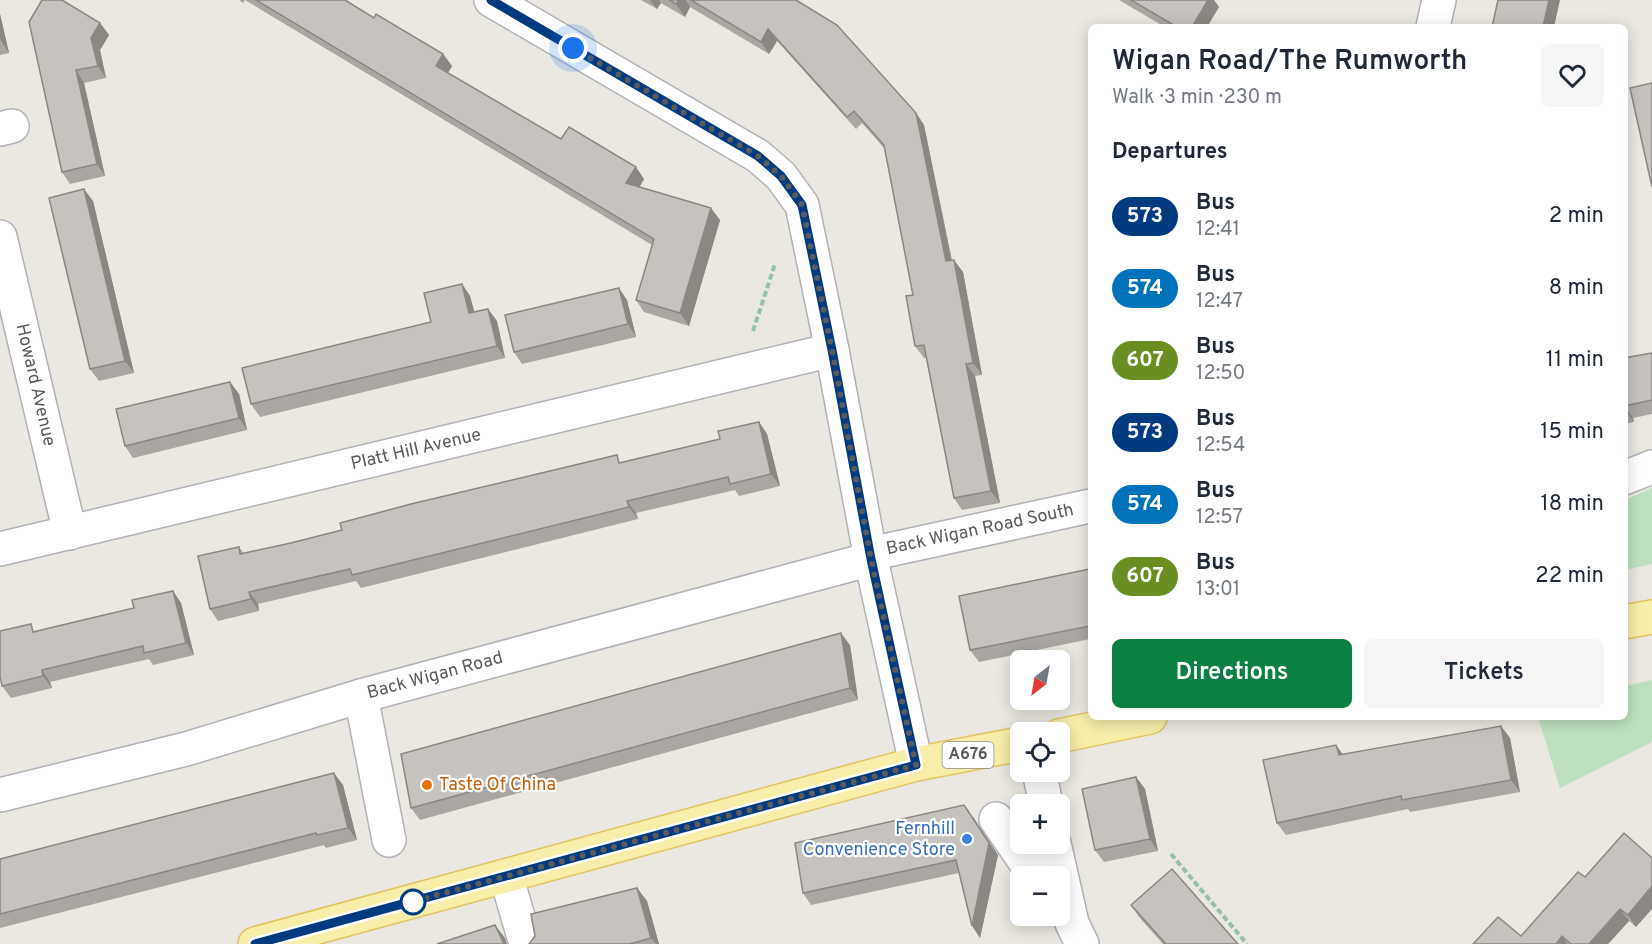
<!DOCTYPE html>
<html lang="en">
<head>
<meta charset="utf-8">
<style>
  :root { --surface:#fff; --page:#f6f6f7; --text:#1f2937; --muted:#747a83; --accent:#0b8043 }
  body { margin:0; font-family:Overpass,sans-serif; background:var(--page); color:var(--text); height:100vh; display:flex; flex-direction:column; font-size:22px; white-space:nowrap }
  * { box-sizing:border-box; margin:0 }
  p { font-size:20px; color:var(--muted) }
  .icon { flex:none; width:33px; height:33px; fill:none; stroke:currentColor; stroke-width:2; stroke-linecap:round; stroke-linejoin:round }
  .map { position:relative; flex:1; overflow:hidden }
  .panel { position:absolute; left:1088px; top:24px; width:540px; height:696px; display:flex; flex-direction:column; background:var(--surface); border-radius:9px; box-shadow:0 3px 15px #0003 }
  .panel>* { flex:none }
  .badge { padding:0 12px; border-radius:20px; font-size:21px; line-height:39px }
  .needle { width:39px; rotate:211deg }
  .fabs { position:absolute; left:1010px; top:650px; display:grid; gap:12px }
  .fabs a { display:grid; place-items:center; width:60px; height:60px; border-radius:9px; background:var(--surface); box-shadow:0 3px 15px #0003; font-size:30px }
  .you { position:absolute; width:30px; height:30px; margin:-15px; border:4px solid #fff; border-radius:50%; background:#1a73e8; box-shadow:0 0 0 9px #1a73e833 }
  .map>.badge { position:absolute; translate:-50% -50%; box-shadow:0 0 0 3px #fff }
  h2 { padding:0 24px; font-size:22px; line-height:54px }
  .round { display:grid; place-items:center; flex:none; width:63px; height:63px; border-radius:9px; background:var(--page) }
  .head { display:flex; align-items:center; justify-content:space-between; height:102px; padding:0 24px }
  h1 { font-size:28px; font-weight:600; line-height:45px }
  .primary-button { display:flex; gap:12px; margin-top:auto; padding:12px 24px }
  .primary-button a { flex:1; height:69px; border-radius:9px; background:var(--accent); color:#fff; font-size:24px; font-weight:600; line-height:69px; text-align:center }
  .primary-button a+a { background:var(--page); color:var(--text) }
  ul { padding:0; list-style:none }
  li { display:flex; align-items:center; gap:18px; height:72px; padding:0 24px }
  li div { flex:1 }
  li b { display:block; font-size:22px }
  li em { font-style:normal }
  li .badge { min-width:66px; font-weight:700; text-align:center }
  .map>svg:first-child { display:block }
  .green { fill:#bee0c0 }
  .lines { fill:none; stroke-linecap:round; stroke-linejoin:round }
  .minor-casing { stroke:#b1b2b7; stroke-width:36 }
  .major-casing { stroke:#e2c461; stroke-width:36 }
  .path { stroke:#99c0a6; stroke-width:4; stroke-dasharray:6 3; stroke-linecap:butt }
  .minor { stroke:#fff; stroke-width:33 }
  .major { stroke:#f6eea9; stroke-width:33 }
  .wall { fill:#aaa7a3 }
  .shaded-wall { fill:#8b8884 }
  .building { fill:#c6c2bd; stroke:#8b8884; stroke-width:1.5 }
  .line-casing { stroke:#fff; stroke-width:14 }
  .line { stroke:#003b80; stroke-width:9 }
  .walk { stroke:#595b5f; stroke-width:6; stroke-dasharray:0 10.8 }
  .food-dot { fill:#e8710a; stroke:#fff; stroke-width:2 }
  .shop-dot { fill:#3f7fe0; stroke:#fff; stroke-width:2 }
  .stop-dot { fill:#fff; stroke:#003b80; stroke-width:3 }
  .labels { text-anchor:middle; dominant-baseline:central; stroke-width:4.5; stroke-linejoin:round; paint-order:stroke }
  .shield { fill:#fff; stroke:#8b8c8f; stroke-width:1.5 }
  .shield-label { font-size:16px; font-weight:bold; fill:#595b5f }
  .street-label { font-size:18px; fill:#595b5f; stroke:#fff }
  .food-label { font-size:18px; fill:#c56008; stroke:#fff; text-anchor:start }
  .shop-label { font-size:18px; fill:#366cbe; stroke:#fff; text-anchor:end }
</style>
</head>
<body>
<div class="map">
<svg width="1652" height="944" viewBox="0 0 1652 944">
  <rect width="100%" height="100%" fill="#eae8e0"/>
  <!-- green -->
  <g class="green">
    <polygon points="1652,488 1652,564 1625,570 1625,500"/>
    <polygon points="1652,680 1652,742 1560,788 1538,717 1624,717 1625,686"/>
  </g>
  <g class="lines">
    <defs>
      <g id="minor">
        <polyline points="491,0 758,156 781,176 802,205 832,350 871,559 916,764"/>
        <polyline points="1433,27 1439,0"/>
        <polyline points="0,129 12,126"/>
        <polyline points="0,237 70,533"/>
        <polyline points="1624,478 1652,467"/>
        <polyline points="0,549 832,350"/>
        <polyline points="870,554 1090,506"/>
        <polyline points="361,696 389,840"/>
        <polyline points="1039,771 1046,804"/>
        <polyline points="0,795 186,749 361,696 871,559"/>
        <polyline points="996,819 1035,876"/>
        <polyline points="1054,843 1072,923 1082,944"/>
        <polyline points="506,876 526,944"/>
      </g>
      <g id="major">
        <polyline points="1624,622 1652,617"/>
        <polyline points="1059,736 1150,717"/>
        <polyline points="255,944 916,764 1020,744"/>
      </g>
    </defs>
    <!-- minor casing -->
    <use href="#minor" class="minor-casing"/>
    <!-- major casing -->
    <use href="#major" class="major-casing"/>
    <!-- path -->
    <g class="path">
      <polyline points="753,331 775,264"/>
      <polyline points="1171,854 1247,944"/>
    </g>
    <!-- minor -->
    <use href="#minor" class="minor"/>
    <!-- major -->
    <use href="#major" class="major"/>
  </g>
  <!-- wall -->
  <g class="wall">
    <polygon points="239,0 345,0 374,18 443,54 452,66 448,73 561,139 644,179 639,187 720,220 689,326 644,312 636,300 652,245 245,0 243,3"/>
    <polygon points="641,0 796,0 916,113 924,125 952,260 963,272 982,375 975,376 1000,503 962,510 954,498 926,358 924,358 915,346 913,295 884,148 862,123 856,129 777,41 769,54 690,7 685,17 661,3 657,9"/>
    <polygon points="1119,0 1214,0 1219,7 1207,27 1165,27"/>
    <polygon points="0,14 9,53 0,55"/>
    <polygon points="29,22 100,23 109,35 100,50 106,78 84,83 105,176 70,184 62,172"/>
    <polygon points="93,201 134,373 99,381 90,369"/>
    <polygon points="462,284 470,296 474,312 488,309 497,321 505,358 260,417 251,404 431,322"/>
    <polygon points="627,300 636,337 522,364 514,352"/>
    <polygon points="1652,353 1652,414 1633,418 1634,422 1624,424 1624,358"/>
    <polygon points="230,382 239,394 247,430 133,458 125,446"/>
    <polygon points="759,422 767,434 780,486 739,496 735,490 636,513 638,519 361,588 356,581 258,604 259,611 218,621 210,609 239,547 244,554 342,530 720,439"/>
    <polygon points="1090,569 1090,639 979,662 970,650"/>
    <polygon points="173,591 181,603 194,655 153,665 149,659 101,670 50,682 52,688 11,698 2,686 36,631 134,608"/>
    <polygon points="850,645 858,700 420,820 411,808"/>
    <polygon points="1510,738 1520,792 1410,812 1408,809 1286,835 1277,823 1343,755"/>
    <polygon points="1136,777 1145,789 1158,851 1104,862 1095,850"/>
    <polygon points="343,785 357,840 326,848 324,845 0,928 0,859"/>
    <polygon points="973,817 998,855 980,938 959,873 811,905 803,893"/>
    <polygon points="1624,833 1636,927 1629,921 1608,944 1473,944 1521,936 1585,877"/>
    <polygon points="637,888 647,901 659,944 529,944"/>
    <polygon points="1131,905 1238,944 1163,944 1139,917"/>
  </g>
  <!-- shaded-wall -->
  <g class="shaded-wall">
    <polygon points="650,0 659,0 661,3 657,9"/>
    <polygon points="679,0 686,0 690,7 685,17 676,4"/>
    <polygon points="1208,0 1214,0 1219,7 1207,27 1192,27"/>
    <polygon points="1549,0 1560,0 1554,27 1543,27"/>
    <polygon points="0,14 9,53 0,39"/>
    <polygon points="100,23 109,35 100,50 106,78 98,66 91,38"/>
    <polygon points="768,29 777,41 769,54 761,42"/>
    <polygon points="443,54 452,66 445,78 436,66"/>
    <polygon points="76,70 84,83 105,176 97,164"/>
    <polygon points="916,113 924,125 954,273 946,261"/>
    <polygon points="636,167 644,179 635,195 626,183"/>
    <polygon points="84,189 93,201 134,373 125,361"/>
    <polygon points="711,208 720,220 689,326 680,313"/>
    <polygon points="954,260 963,272 982,375 973,363"/>
    <polygon points="462,284 470,296 478,325 469,313"/>
    <polygon points="619,288 627,300 636,337 628,324"/>
    <polygon points="488,309 497,321 505,358 497,346"/>
    <polygon points="966,364 975,376 1000,503 991,491"/>
    <polygon points="230,382 239,394 247,430 239,418"/>
    <polygon points="1624,406 1633,418 1634,422 1625,410"/>
    <polygon points="759,422 767,434 780,486 771,474"/>
    <polygon points="627,501 636,513 638,519 629,507"/>
    <polygon points="173,591 181,603 194,655 186,643"/>
    <polygon points="249,592 258,604 259,611 251,599"/>
    <polygon points="841,633 850,645 858,700 850,688"/>
    <polygon points="42,670 50,682 52,688 43,676"/>
    <polygon points="1501,726 1510,738 1520,792 1511,780"/>
    <polygon points="1336,745 1345,757 1339,755"/>
    <polygon points="334,773 343,785 357,840 348,828"/>
    <polygon points="1136,777 1145,789 1158,851 1150,839"/>
    <polygon points="973,817 998,855 980,938 972,926"/>
    <polygon points="1652,886 1652,909 1636,927 1628,915"/>
    <polygon points="637,888 647,901 659,944 656,944 651,938"/>
    <polygon points="1620,909 1629,921 1608,944 1589,944"/>
    <polygon points="495,925 505,938 507,944 504,944"/>
    <polygon points="1562,936 1567,944 1556,944"/>
  </g>
  <!-- building -->
  <g class="building">
    <polygon points="42,0 62,0 100,23 91,38 98,66 76,70 97,164 62,172 29,22"/>
    <polygon points="256,0 345,0 374,18 376,14 443,54 436,66 561,139 569,127 636,167 626,183 711,208 680,313 636,300 654,239"/>
    <polygon points="669,0 679,0 676,4"/>
    <polygon points="691,0 796,0 837,25 916,113 946,261 954,260 973,363 966,364 991,491 954,498 924,345 915,346 906,296 913,295 884,145 854,111 847,117 768,29 761,42"/>
    <polygon points="1131,0 1208,0 1192,27 1177,27"/>
    <polygon points="1498,0 1549,0 1543,27 1492,27"/>
    <polygon points="1652,83 1652,187 1630,88"/>
    <polygon points="84,189 125,361 90,369 49,198"/>
    <polygon points="462,284 469,313 488,309 497,346 251,404 242,368 431,322 424,293"/>
    <polygon points="619,288 628,324 514,352 505,315"/>
    <polygon points="1652,353 1652,400 1624,406 1624,358"/>
    <polygon points="230,382 239,418 125,446 116,409"/>
    <polygon points="759,422 771,474 730,484 728,477 627,501 629,507 352,575 350,569 249,592 251,599 210,609 198,556 239,547 240,554 291,543 342,530 340,523 411,504 617,455 619,463 720,439 718,431"/>
    <polygon points="1090,569 1090,626 970,650 959,596"/>
    <polygon points="173,591 186,643 144,653 143,646 92,658 42,670 43,676 2,686 0,676 0,631 31,624 33,632 83,620 134,608 132,600"/>
    <polygon points="841,633 850,688 411,808 401,754"/>
    <polygon points="1501,726 1511,780 1402,800 1401,796 1277,823 1263,760 1336,745 1339,755"/>
    <polygon points="334,773 348,828 317,835 316,833 0,914 0,859"/>
    <polygon points="1136,777 1150,839 1095,850 1082,789"/>
    <polygon points="964,805 989,843 972,926 956,860 803,893 795,843"/>
    <polygon points="1624,833 1652,858 1652,886 1628,915 1620,909 1589,944 1571,944 1562,936 1556,944 1473,944 1498,917 1521,936 1578,872 1585,877"/>
    <polygon points="1172,869 1238,944 1166,944 1131,905"/>
    <polygon points="637,888 651,938 630,944 529,944 535,936 531,914"/>
    <polygon points="495,925 504,944 437,944"/>
  </g>
  <g class="lines">
    <defs>
      <polyline id="line" points="255,944 916,765 871,559 832,350 802,205 781,176 758,156 491,0"/>
    </defs>
    <!-- line casing -->
    <use href="#line" class="line-casing"/>
    <!-- line -->
    <use href="#line" class="line"/>
    <!-- walk -->
    <polyline class="walk" points="413,902 404,904 916,765 871,559 832,350 802,205 781,176 758,156 573,48"/>
  </g>
  <!-- markers -->
  <circle class="food-dot" cx="427" cy="785" r="6"/>
  <circle class="shop-dot" cx="967" cy="839" r="6"/>
  <circle class="stop-dot" cx="413" cy="902" r="12"/>
  <g class="labels">
    <!-- shield labels -->
    <rect class="shield" x="942.5" y="742" width="51" height="26" rx="4.5"/>
    <g class="shield-label">
      <text x="968" y="755">A676</text>
    </g>
    <!-- street labels -->
    <g class="street-label">
      <text transform="translate(35 385) rotate(77)">Howard Avenue</text>
      <text transform="translate(416 450) rotate(-13)">Platt Hill Avenue</text>
      <text transform="translate(980 530) rotate(-12)">Back Wigan Road South</text>
      <text transform="translate(435 676) rotate(-15)">Back Wigan Road</text>
    </g>
    <!-- food labels -->
    <g class="food-label">
      <text x="439" y="785">Taste Of China</text>
    </g>
    <!-- shop labels -->
    <g class="shop-label">
      <text x="955" y="829">Fernhill<tspan x="955" dy="21">Convenience Store</tspan></text>
    </g>
  </g>
</svg>
<div class="fabs">
<a><svg class="needle" viewBox="-14 -14 28 28"><path d="M0-13l5 13h-10z" fill="#e53935"/><path d="M0 13l5-13h-10z" fill="#747a83"/></svg></a>
<a><svg class="icon" aria-label="locate" viewBox="0 0 24 24"><circle cx="12" cy="12" r="6"/><path d="M12 2v4M12 18v4M2 12h4M18 12h4"/></svg></a>
<a>+</a>
<a>−</a>
</div>
<div class="you" style="left:573px;top:48px"></div>
<section class="panel">
<div class="head"><div><h1>Wigan Road/The Rumworth</h1><p>Walk · 3 min · 230 m</p></div><a class="round"><svg class="icon" aria-label="heart" viewBox="0 0 24 24"><path d="M12 20l-8-8c-3-5 5-10 8-4 3-6 11-1 8 4z"/></svg></a></div>
<h2>Departures</h2>
<ul>
<li><span class="badge" style="background:#003b80;color:#fff">573</span><div><b>Bus</b><p>12:41</p></div><em>2 min</em></li>
<li><span class="badge" style="background:#0072bc;color:#fff">574</span><div><b>Bus</b><p>12:47</p></div><em>8 min</em></li>
<li><span class="badge" style="background:#6b8e23;color:#fff">607</span><div><b>Bus</b><p>12:50</p></div><em>11 min</em></li>
<li><span class="badge" style="background:#003b80;color:#fff">573</span><div><b>Bus</b><p>12:54</p></div><em>15 min</em></li>
<li><span class="badge" style="background:#0072bc;color:#fff">574</span><div><b>Bus</b><p>12:57</p></div><em>18 min</em></li>
<li><span class="badge" style="background:#6b8e23;color:#fff">607</span><div><b>Bus</b><p>13:01</p></div><em>22 min</em></li>
</ul>
<div class="primary-button"><a>Directions</a><a>Tickets</a></div>
</section>
</div>
</body>
</html>
